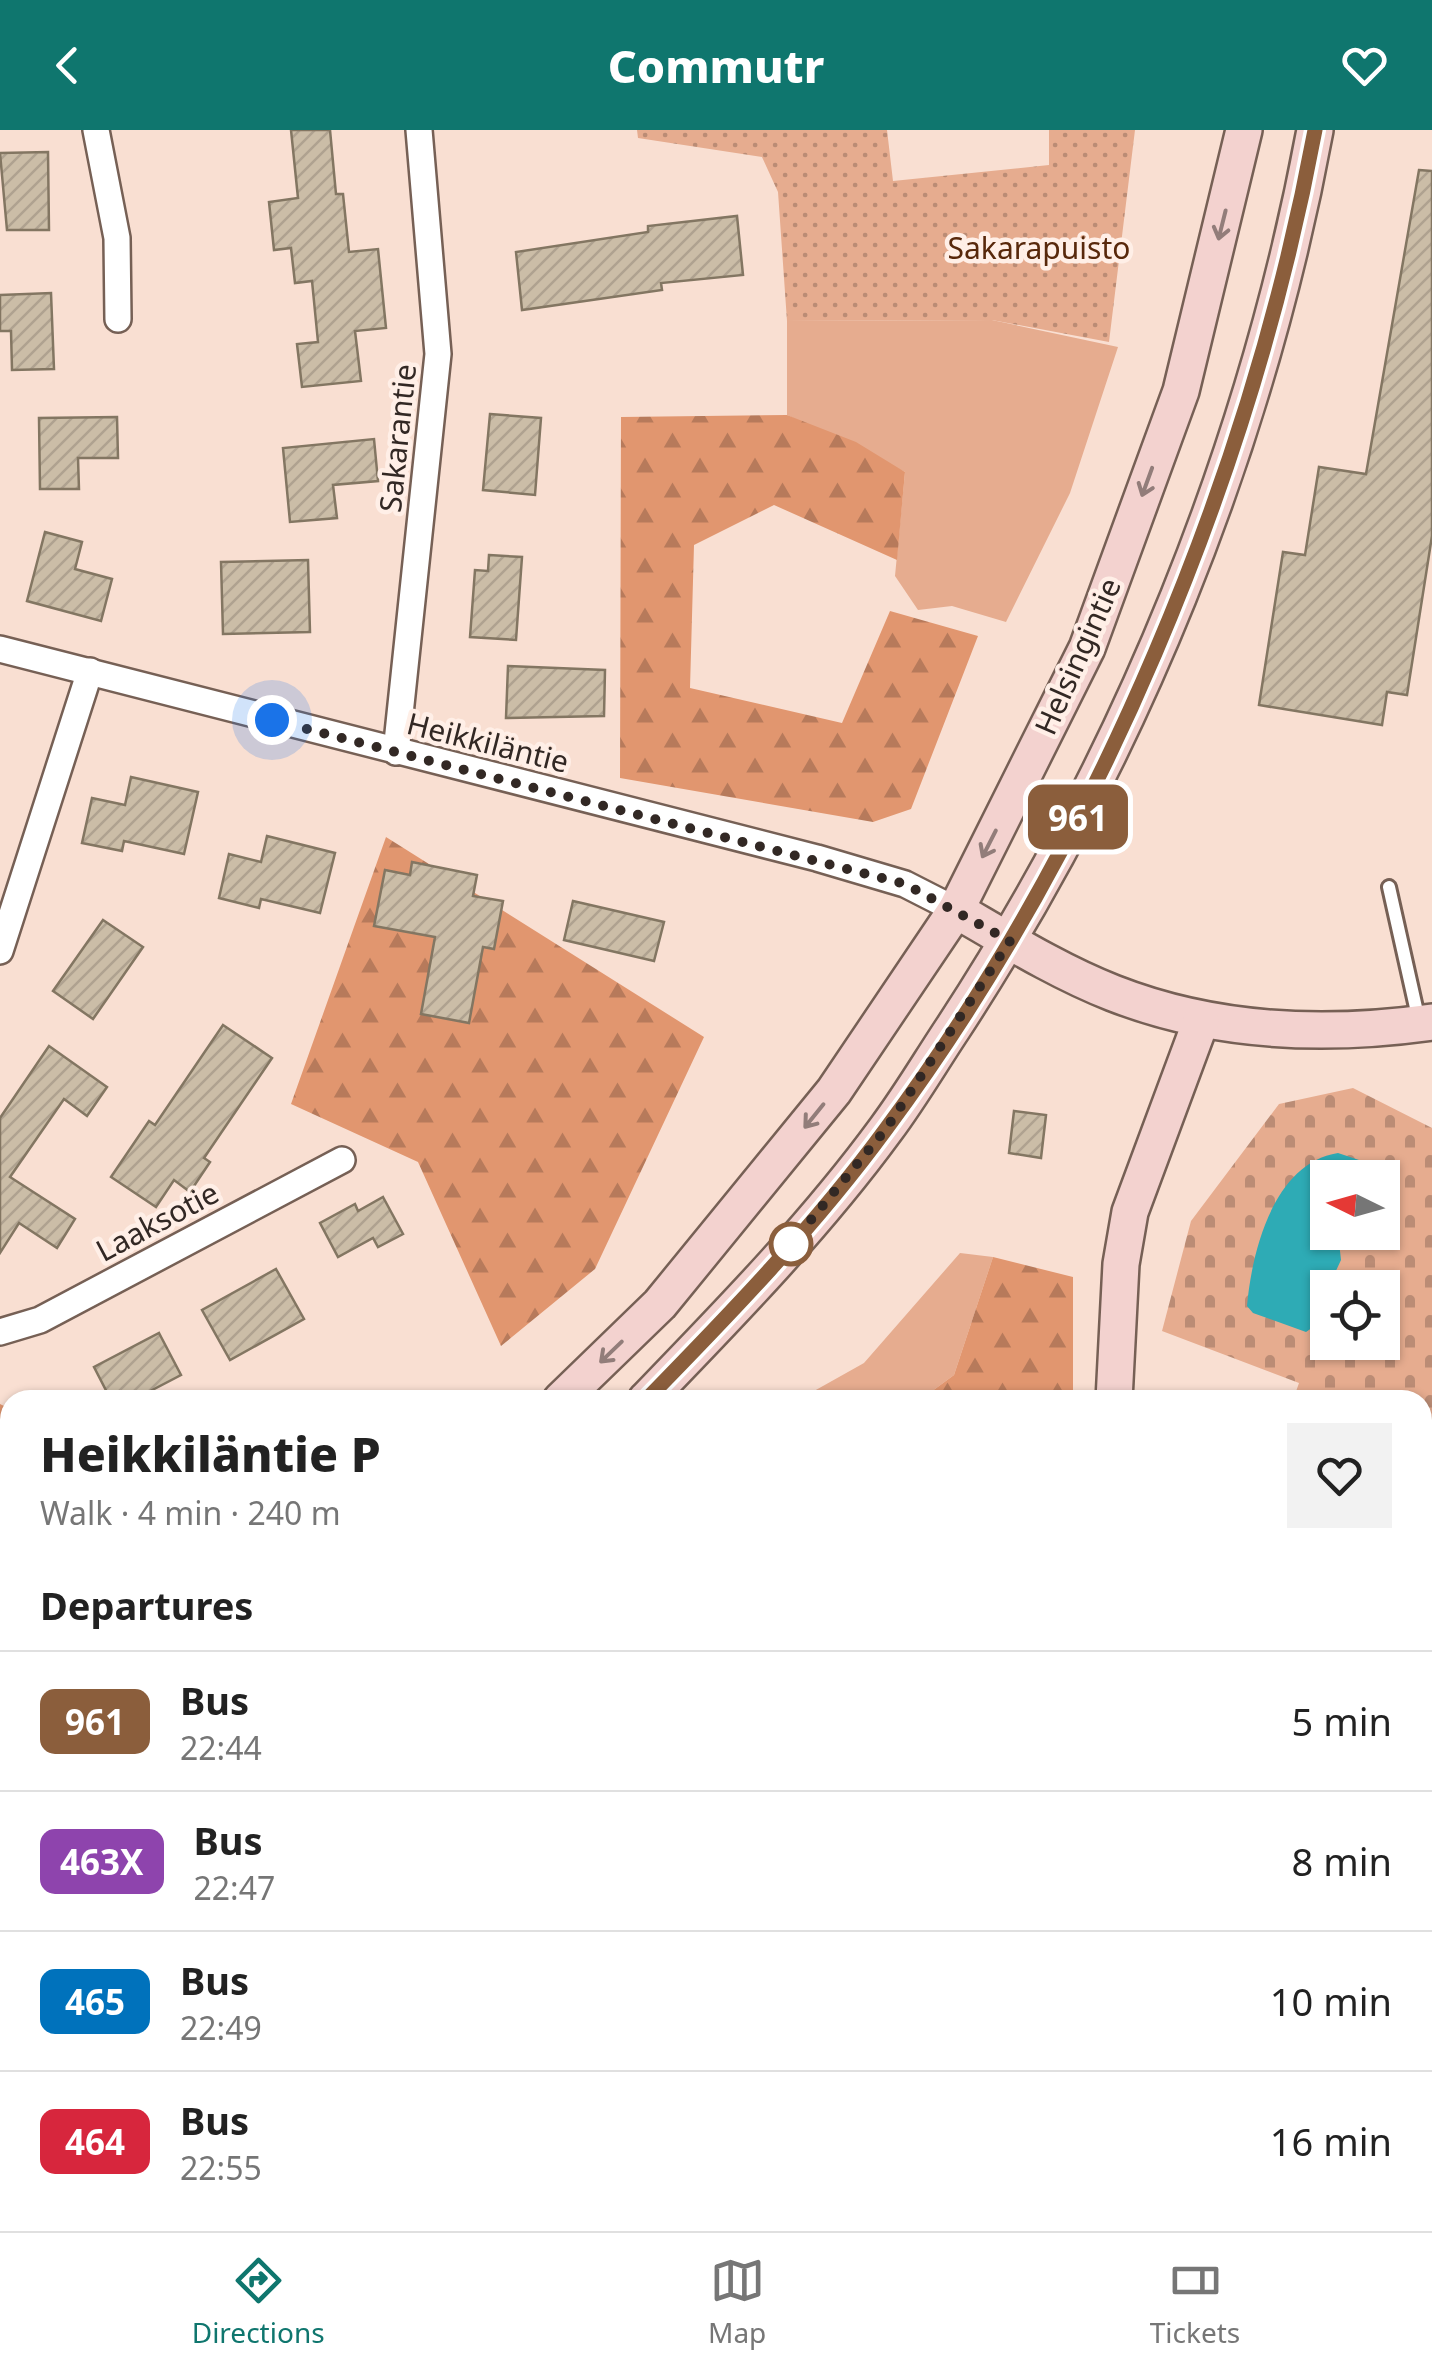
<!DOCTYPE html>
<html lang="en">
<head>
<meta charset="utf-8">
<style>
  :root { --surface:#fff; --page:#f2f2f2; --text:#222; --muted:#767676; --line:#e0e0e0; --accent:#0f766e }
  body { margin:0; font-family:"Noto Sans",sans-serif; background:var(--page); color:var(--text); height:100vh; display:flex; flex-direction:column; font-size:38px; white-space:nowrap }
  * { box-sizing:border-box; margin:0 }
  p { font-size:32px; color:var(--muted) }
  .icon { flex:none; width:55px; height:55px; fill:none; stroke:currentColor; stroke-width:2; stroke-linecap:round; stroke-linejoin:round }
  .map { position:relative; flex:1; overflow:hidden }
  .details { position:absolute; left:0px; top:1260px; width:1432px; height:842px; display:flex; flex-direction:column; background:var(--surface); border-radius:30px 30px 0 0; box-shadow:0 2px 8px #0004 }
  .details>* { flex:none }
  .badge { padding:0 20px; border-radius:15px; font-size:35px; line-height:65px }
  .needle { width:65px; rotate:275deg }
  .fabs { position:absolute; left:1310px; top:1030px; display:grid; gap:20px }
  .fabs a { display:grid; place-items:center; width:90px; height:90px; border-radius:0px; background:var(--surface); box-shadow:0 2px 8px #0004; font-size:50px }
  .you { position:absolute; width:50px; height:50px; margin:-25px; border:8px solid #fff; border-radius:50%; background:#1a73e8; box-shadow:0 0 0 15px #1a73e833 }
  .map>.badge { position:absolute; translate:-50% -50%; box-shadow:0 0 0 5px #fff }
  h2 { padding:0 40px; font-size:38px; line-height:90px }
  .round { display:grid; place-items:center; flex:none; width:105px; height:105px; border-radius:0px; background:var(--page) }
  .overview { display:flex; align-items:center; justify-content:space-between; height:170px; padding:0 40px }
  h1 { font-size:48px; font-weight:800; line-height:75px }
  ul { padding:0; list-style:none }
  li { display:flex; align-items:center; gap:30px; height:140px; padding:0 40px; border-top:2px solid var(--line) }
  li div { flex:1 }
  li b { display:block; font-size:38px }
  li em { font-style:normal }
  li .badge { min-width:110px; font-weight:700; text-align:center }
  header { display:flex; justify-content:space-between; align-items:center; height:130px; padding:0 40px; background:var(--accent); color:#fff; font-size:45px; font-weight:800 }
  .tab-bar { display:flex; justify-content:space-around; align-items:center; height:140px; border-top:2px solid var(--line); background:var(--surface); font-size:28px; color:var(--muted) }
  .tab-bar a { display:grid; justify-items:center; gap:5px }
  .tab-bar .on { color:var(--accent) }
  .map>svg:first-child { display:block }
  .grass { fill:#e6ac8f }
  .forest { fill:url(#forest-firs) }
  .cemetery { fill:url(#cemetery-stones); fill-rule:evenodd }
  .park { fill:url(#park-dots) }
  .water { fill:#2eabb5 }
  .building { fill:url(#building-hatch); stroke:#837662; stroke-width:2.5 }
  .lines { fill:none; stroke-linecap:round; stroke-linejoin:round }
  .lane-casing { stroke:#766055; stroke-width:18 }
  .street-casing { stroke:#766055; stroke-width:30 }
  .secondary-casing { stroke:#766055; stroke-width:40 }
  .lane { stroke:#fff; stroke-width:12 }
  .street { stroke:#fff; stroke-width:25 }
  .secondary { stroke:#f3d2cf; stroke-width:35 }
  .oneway { stroke:#927d7a }
  .line-casing { stroke:#fff; stroke-width:22 }
  .line { stroke:#8b5e3c; stroke-width:15 }
  .walk { stroke:#322824; stroke-width:10; stroke-dasharray:0 18 }
  .stop-dot { fill:#fff; stroke:#8b5e3c; stroke-width:5 }
  .labels { text-anchor:middle; dominant-baseline:central; stroke-width:9; stroke-linejoin:round; paint-order:stroke }
  .park-label { font-size:30px; fill:#58280b; stroke:#ffefe7 }
  .street-label { font-size:30px; fill:#322824; stroke:#ffefe7 }
</style>
</head>
<body>
<header><svg class="icon" aria-label="back" viewBox="0 0 24 24"><path d="M15 5l-7 7 7 7"/></svg>Commutr<svg class="icon" aria-label="heart" viewBox="0 0 24 24"><path d="M12 20l-8-8c-3-5 5-10 8-4 3-6 11-1 8 4z"/></svg></header>
<div class="map">
<svg width="1432" height="2101" viewBox="0 0 1432 2101">
  <defs>
    <pattern id="forest-firs" width="22" height="20" patternUnits="userSpaceOnUse" patternTransform="scale(2.5)"><rect width="22" height="20" fill="#e1966f"/><path d="M5 1l3.5 6h-7zM16 11l3.5 6h-7z" fill="#b77a5b"/></pattern>
    <pattern id="cemetery-stones" width="16" height="16" patternUnits="userSpaceOnUse" patternTransform="scale(2.5)"><rect width="16" height="16" fill="#e6ac8f"/><path d="M2 7V4a2 2 0 0 1 4 0v3zM10 15v-3a2 2 0 0 1 4 0v3z" fill="#bb8c75"/></pattern>
    <pattern id="park-dots" width="8" height="8" patternUnits="userSpaceOnUse" patternTransform="scale(2.5)"><rect width="8" height="8" fill="#e6ac8f"/><path d="M2 2h.1M6 6h.1" fill="none" stroke="#bb8c75" stroke-width="1.8" stroke-linecap="round"/></pattern>
    <pattern id="building-hatch" width="6" height="6" patternUnits="userSpaceOnUse" patternTransform="scale(2.5)"><rect width="6" height="6" fill="#cbbda7"/><path d="M-1 1l2-2M0 6l6-6M5 7l2-2" fill="none" stroke="#afa290"/></pattern>
  </defs>
  <rect width="100%" height="100%" fill="#f9dfd2"/>
  <!-- grass -->
  <g class="grass">
    <polygon points="992,190 1118,217 1070,363 1006,492 952,476 918,480 895,446 905,342 787,285 787,191"/>
    <polygon points="960,1123 993,1127 954,1245 920,1270 798,1270 864,1233"/>
    <polygon points="10,1835 10,1917 0,1925 0,1842"/>
    <polygon points="59,2093 458,2093 457,2101 66,2101"/>
  </g>
  <!-- forest -->
  <g class="forest">
    <polygon points="787,285 856,312 905,342 897,430 774,375 694,415 690,558 842,593 890,481 978,506 911,679 873,692 620,648 621,287"/>
    <polygon points="386,707 704,907 595,1139 501,1216 418,1032 291,974"/>
    <polygon points="993,1127 1073,1147 1073,1270 920,1270 954,1245"/>
    <polygon points="0,1274 10,1279 10,1667 0,1674"/>
    <polygon points="492,2092 1222,2092 1228,2101 491,2101"/>
  </g>
  <!-- cemetery -->
  <path class="cemetery" d="M1353 958 1432 998V2101H1337L1327 2093 1422 2092V1270H1293L1299 1253 1162 1201 1191 1091 1279 974ZM1328 1048H1382V1102H1328ZM1328 1158H1382V1212H1328Z"/>
  <!-- park -->
  <polygon class="park" points="637,0 887,0 893,51 1049,35 1049,0 1135,0 1109,212 992,190 787,191 778,62 762,27 638,8"/>
  <!-- water -->
  <path class="water" d="M1338 1023 1362 1031 1373 1047 1328 1048V1102L1338 1103 1341 1130 1328 1158 1319 1193 1306 1202 1253 1183 1247 1176C1252 1120 1274 1033 1338 1023Z"/>
  <!-- building -->
  <g class="building">
    <polygon points="291,0 330,0 336,64 343,64 349,122 378,119 386,198 355,201 361,251 302,257 297,214 318,212 312,151 295,153 291,118 274,120 269,72 298,68"/>
    <polygon points="48,22 49,100 7,100 0,23"/>
    <polygon points="1419,40 1432,41 1432,406 1407,565 1387,562 1382,595 1259,575 1283,422 1305,425 1319,337 1366,344"/>
    <polygon points="737,86 743,145 661,153 662,160 522,180 516,122 648,102 648,96"/>
    <polygon points="51,163 54,239 12,240 11,201 0,201 0,165"/>
    <polygon points="490,284 541,288 535,365 483,360"/>
    <polygon points="117,287 118,328 78,328 79,359 40,359 39,288"/>
    <polygon points="374,309 378,351 333,355 337,388 290,392 283,318"/>
    <polygon points="45,402 82,412 75,439 112,449 101,491 27,471"/>
    <polygon points="489,425 522,427 516,510 470,507 475,440 488,441"/>
    <polygon points="308,430 310,502 223,504 221,432"/>
    <polygon points="508,536 605,540 604,586 506,588"/>
    <polygon points="131,647 198,662 184,724 124,711 122,721 82,713 92,668 125,675"/>
    <polygon points="267,706 335,723 320,783 261,769 259,778 219,768 229,724 261,732"/>
    <polygon points="412,732 477,745 473,766 503,771 494,819 483,817 469,893 421,884 435,807 374,796 385,740 410,745"/>
    <polygon points="573,771 664,792 654,831 564,810"/>
    <polygon points="103,790 143,817 93,889 53,861"/>
    <polygon points="223,895 272,928 204,1028 210,1032 190,1062 174,1050 156,1077 111,1047 149,991 155,995"/>
    <polygon points="49,916 107,957 87,986 64,969 10,1047 75,1089 57,1118 19,1093 0,1123 0,988"/>
    <polygon points="1014,981 1046,985 1041,1028 1009,1023"/>
    <polygon points="383,1067 403,1104 378,1117 373,1108 338,1127 320,1093 355,1074 358,1081"/>
    <polygon points="276,1139 304,1189 230,1230 202,1180"/>
    <polygon points="159,1203 181,1245 133,1270 111,1270 94,1237"/>
  </g>
  <g class="lines">
    <defs>
      <polyline id="lane" points="1389,757 1419,891"/>
      <g id="street">
        <polyline points="96,0 117,108 118,189"/>
        <polyline points="0,519 817,728 905,754 956,780"/>
        <polyline points="396,622 438,224 419,0"/>
        <polyline points="0,821 90,541"/>
        <polyline points="0,1202 40,1190 342,1030"/>
        <polyline points="929,2092 933,2101"/>
      </g>
      <g id="secondary">
        <path d="M956 780C1006 809 1059 842 1113 863 1215 903 1325 907 1432 892"/>
        <polyline points="561,1270 660,1174 834,961 956,780 1087,518 1181,261 1244,0"/>
        <path d="M646 1270C729 1184 815 1096 886 999 910 967 931 931 953 898 1130 627 1256 319 1315 0"/>
        <polyline points="1114,1270 1121,1134 1130,1082 1201,891"/>
        <polyline points="0,1740 10,1733"/>
        <polyline points="1263,2092 1269,2101"/>
      </g>
    </defs>
    <!-- lane casing -->
    <use href="#lane" class="lane-casing"/>
    <!-- street casing -->
    <use href="#street" class="street-casing"/>
    <!-- secondary casing -->
    <use href="#secondary" class="secondary-casing"/>
    <!-- lane -->
    <use href="#lane" class="lane"/>
    <!-- street -->
    <use href="#street" class="street"/>
    <!-- secondary -->
    <use href="#secondary" class="secondary"/>
  </g>
  <!-- one-way arrows -->
  <defs><path id="oneway-shaft" d="M-6 0H5M1.5-3L5.5 0L1.5 3" fill="none" stroke-width="1.6" stroke-linecap="round" stroke-linejoin="round" transform="scale(2.5)"/></defs>
  <g class="oneway">
    <use href="#oneway-shaft" transform="translate(1222 95) rotate(104)"/>
    <use href="#oneway-shaft" transform="translate(1147 352) rotate(110)"/>
    <use href="#oneway-shaft" transform="translate(989 714) rotate(117)"/>
    <use href="#oneway-shaft" transform="translate(814 986) rotate(129)"/>
    <use href="#oneway-shaft" transform="translate(611 1222) rotate(136)"/>
  </g>
  <g class="lines">
    <defs>
      <path id="line" d="M646 1270C730 1184 815 1096 886 999 1096 716 1251 345 1315 0"/>
    </defs>
    <!-- line casing -->
    <use href="#line" class="line-casing"/>
    <!-- line -->
    <use href="#line" class="line"/>
    <!-- walk -->
    <polyline class="walk" points="272,590 905,754 1010,811 886,999 791,1114"/>
  </g>
  <!-- markers -->
  <circle class="stop-dot" cx="791" cy="1114" r="20"/>
  <g class="labels">
    <!-- park labels -->
    <g class="park-label">
      <text x="1039" y="117">Sakarapuisto</text>
    </g>
    <!-- street labels -->
    <g class="street-label">
      <text transform="translate(397 308) rotate(-84)">Sakarantie</text>
      <text transform="translate(1077 526) rotate(-66)">Helsingintie</text>
      <text transform="translate(488 612) rotate(14)">Heikkiläntie</text>
      <text transform="translate(157 1091) rotate(-28)">Laaksotie</text>
    </g>
  </g>
</svg>
<div class="fabs">
<a><svg class="needle" viewBox="-14 -14 28 28"><path d="M0-13l5 13h-10z" fill="#e53935"/><path d="M0 13l5-13h-10z" fill="#767676"/></svg></a>
<a><svg class="icon" aria-label="locate" viewBox="0 0 24 24"><circle cx="12" cy="12" r="6"/><path d="M12 2v4M12 18v4M2 12h4M18 12h4"/></svg></a>
</div>
<div class="you" style="left:272px;top:590px"></div>
<b class="badge" style="left:1078px;top:687px;background:#8b5e3c;color:#fff">961</b>
<section class="details">
<div class="overview"><div><h1>Heikkiläntie P</h1><p>Walk · 4 min · 240 m</p></div><a class="round"><svg class="icon" aria-label="heart" viewBox="0 0 24 24"><path d="M12 20l-8-8c-3-5 5-10 8-4 3-6 11-1 8 4z"/></svg></a></div>
<h2>Departures</h2>
<ul>
<li><span class="badge" style="background:#8b5e3c;color:#fff">961</span><div><b>Bus</b><p>22:44</p></div><em>5 min</em></li>
<li><span class="badge" style="background:#8e44ad;color:#fff">463X</span><div><b>Bus</b><p>22:47</p></div><em>8 min</em></li>
<li><span class="badge" style="background:#0072bc;color:#fff">465</span><div><b>Bus</b><p>22:49</p></div><em>10 min</em></li>
<li><span class="badge" style="background:#d7263d;color:#fff">464</span><div><b>Bus</b><p>22:55</p></div><em>16 min</em></li>
</ul>
</section>
</div>
<nav class="tab-bar">
<a class="on"><svg class="icon" aria-label="directions" viewBox="0 0 24 24"><path d="M12 3l9 9-9 9-9-9zM9 14v-3h6M13 9l2 2-2 2"/></svg>Directions</a>
<a><svg class="icon" aria-label="map" viewBox="0 0 24 24"><path d="M3 6l6-2 6 2 6-2v14l-6 2-6-2-6 2zM9 4v14M15 6v14"/></svg>Map</a>
<a><svg class="icon" aria-label="tickets" viewBox="0 0 24 24"><path d="M3 7h18v10H3zM15 7v10"/></svg>Tickets</a>
</nav>
</body>
</html>
